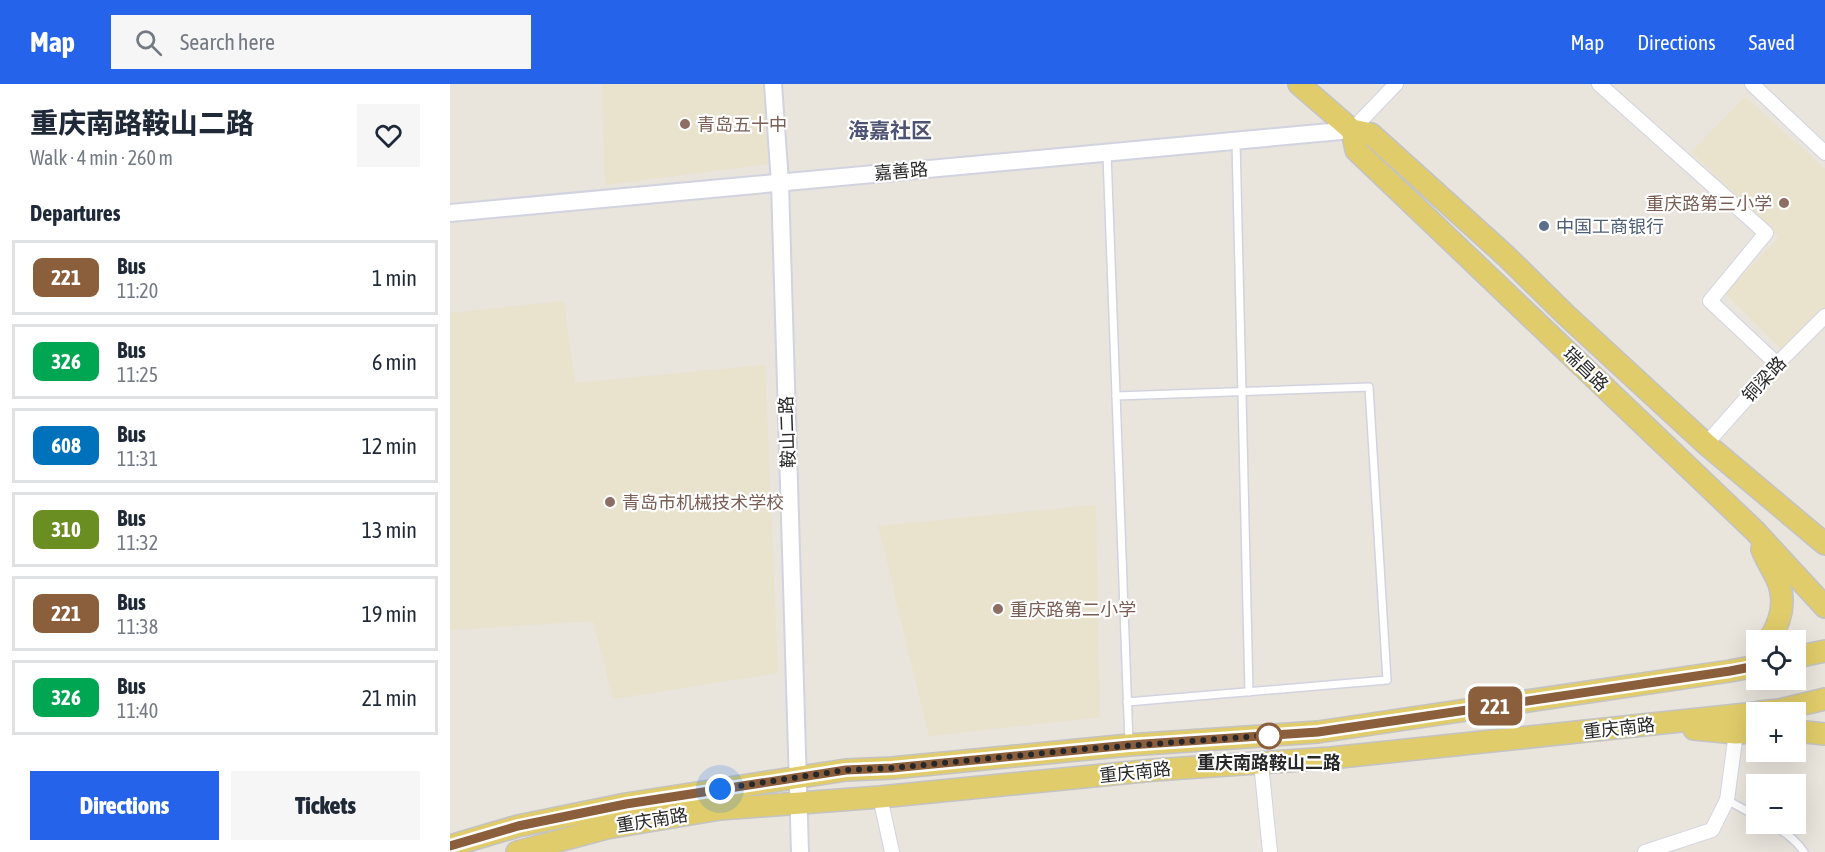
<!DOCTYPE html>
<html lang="en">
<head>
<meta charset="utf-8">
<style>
  :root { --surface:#fff; --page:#f6f6f7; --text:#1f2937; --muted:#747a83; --line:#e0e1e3; --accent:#2563eb }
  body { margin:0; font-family:"Asap Condensed","Noto Sans SC",sans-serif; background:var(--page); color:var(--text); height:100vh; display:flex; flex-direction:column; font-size:22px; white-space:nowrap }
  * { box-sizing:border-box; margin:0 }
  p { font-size:20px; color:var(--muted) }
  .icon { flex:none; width:33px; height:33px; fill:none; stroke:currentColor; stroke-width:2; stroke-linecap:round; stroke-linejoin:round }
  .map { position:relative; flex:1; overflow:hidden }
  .side { display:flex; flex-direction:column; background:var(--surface); width:450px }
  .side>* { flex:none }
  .badge { padding:0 12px; border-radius:9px; font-size:21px; line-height:39px }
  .fabs { position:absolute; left:1296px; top:546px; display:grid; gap:12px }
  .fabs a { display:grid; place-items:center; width:60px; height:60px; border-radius:0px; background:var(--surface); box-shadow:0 6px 24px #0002; font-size:30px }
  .you { position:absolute; width:30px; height:30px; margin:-15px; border:4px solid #fff; border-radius:50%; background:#1a73e8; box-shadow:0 0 0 9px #1a73e833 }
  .map>.badge { position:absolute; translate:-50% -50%; box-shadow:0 0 0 3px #fff }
  h2 { padding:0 30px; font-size:22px; line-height:54px }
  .round { display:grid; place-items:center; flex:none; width:63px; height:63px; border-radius:0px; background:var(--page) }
  .headline { display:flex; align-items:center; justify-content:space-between; height:102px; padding:0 30px }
  h1 { font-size:28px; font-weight:800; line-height:45px }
  .button { display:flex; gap:12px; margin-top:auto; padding:12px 30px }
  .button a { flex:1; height:69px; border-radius:0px; background:var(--accent); color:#fff; font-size:24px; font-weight:800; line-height:69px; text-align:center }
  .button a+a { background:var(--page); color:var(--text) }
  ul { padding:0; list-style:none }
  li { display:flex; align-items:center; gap:18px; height:75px; margin:0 12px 9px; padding:0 18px; border:3px solid var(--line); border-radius:0px }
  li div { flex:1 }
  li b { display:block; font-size:22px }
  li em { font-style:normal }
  li .badge { min-width:66px; font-weight:700; text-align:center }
  header { display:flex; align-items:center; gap:36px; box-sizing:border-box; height:84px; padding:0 30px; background:var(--accent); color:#fff }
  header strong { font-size:28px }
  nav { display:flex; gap:33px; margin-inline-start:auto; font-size:21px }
  .search { width:420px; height:54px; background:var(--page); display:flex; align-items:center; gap:15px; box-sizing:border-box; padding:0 21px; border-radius:0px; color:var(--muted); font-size:22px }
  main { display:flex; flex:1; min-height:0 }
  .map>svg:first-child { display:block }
  .education { fill:#e9e2cd }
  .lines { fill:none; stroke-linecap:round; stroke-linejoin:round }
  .service-casing { stroke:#d1d3e0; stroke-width:10 }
  .minor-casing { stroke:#d1d3e0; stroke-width:16 }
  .tertiary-casing { stroke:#d1d3e0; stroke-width:20 }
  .primary-casing { stroke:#c3c3c3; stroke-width:24 }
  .service { stroke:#fff; stroke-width:7 }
  .minor { stroke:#fff; stroke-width:14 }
  .tertiary { stroke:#fff; stroke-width:16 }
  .primary { stroke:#e0cc6a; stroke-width:21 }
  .line-casing { stroke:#fff; stroke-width:14 }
  .line { stroke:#8b5e3c; stroke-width:9 }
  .walk { stroke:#282828; stroke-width:6; stroke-dasharray:0 10.8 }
  .education-dot { fill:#8d6e63; stroke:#fff; stroke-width:2 }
  .service-dot { fill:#5c6f8a; stroke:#fff; stroke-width:2 }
  .stop-dot { fill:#fff; stroke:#8b5e3c; stroke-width:3 }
  .labels { text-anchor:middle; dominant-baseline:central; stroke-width:4.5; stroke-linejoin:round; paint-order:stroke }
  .education-label { font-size:18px; fill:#785e54; stroke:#fff; text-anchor:start }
  .street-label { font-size:18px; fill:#282828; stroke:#fff }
  .service-label { font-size:18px; fill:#4e5e75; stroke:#fff; text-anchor:start }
  .stop-label { font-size:18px; font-weight:bold; fill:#282828; stroke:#fff }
  .quarter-label { font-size:21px; font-weight:bold; fill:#4e5374; stroke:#fff }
</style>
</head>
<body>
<header>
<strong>Map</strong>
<div class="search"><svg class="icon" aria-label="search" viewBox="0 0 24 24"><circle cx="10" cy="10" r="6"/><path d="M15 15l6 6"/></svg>Search here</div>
<nav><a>Map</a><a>Directions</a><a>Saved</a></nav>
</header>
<main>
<section class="side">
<div class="headline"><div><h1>重庆南路鞍山二路</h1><p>Walk · 4 min · 260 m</p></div><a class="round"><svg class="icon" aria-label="heart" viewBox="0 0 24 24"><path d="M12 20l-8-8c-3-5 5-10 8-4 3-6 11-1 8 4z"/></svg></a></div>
<h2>Departures</h2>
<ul>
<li><span class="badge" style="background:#8b5e3c;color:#fff">221</span><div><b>Bus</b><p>11:20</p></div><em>1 min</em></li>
<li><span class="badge" style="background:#00a651;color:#fff">326</span><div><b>Bus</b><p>11:25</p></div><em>6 min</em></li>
<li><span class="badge" style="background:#0072bc;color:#fff">608</span><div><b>Bus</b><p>11:31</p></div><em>12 min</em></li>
<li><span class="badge" style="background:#6b8e23;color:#fff">310</span><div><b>Bus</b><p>11:32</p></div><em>13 min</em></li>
<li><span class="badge" style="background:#8b5e3c;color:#fff">221</span><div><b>Bus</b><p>11:38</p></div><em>19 min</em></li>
<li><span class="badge" style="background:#00a651;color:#fff">326</span><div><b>Bus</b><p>11:40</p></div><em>21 min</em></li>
</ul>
<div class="button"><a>Directions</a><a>Tickets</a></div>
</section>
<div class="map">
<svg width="1375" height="768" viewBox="0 0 1375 768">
  <rect width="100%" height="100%" fill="#e9e4dc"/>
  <!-- education -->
  <g class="education">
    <polygon points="152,0 315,0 318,80 155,101"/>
    <polygon points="1295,13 1375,85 1375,225 1335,268 1275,210 1329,153 1241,68"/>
    <polygon points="114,217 125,299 315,281 328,589 163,615 143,537 0,546 0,229"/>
    <polygon points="646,421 650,633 479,652 428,442"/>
  </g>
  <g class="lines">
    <defs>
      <g id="service">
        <polyline points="786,57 799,608"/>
        <polyline points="657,70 679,659"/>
        <polyline points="666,312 919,303 937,596 677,618"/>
        <polyline points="1277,716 1306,732"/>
        <path d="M1320 740C1334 747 1345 755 1354 768"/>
      </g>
      <g id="minor">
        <polyline points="1149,0 1316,149 1260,217 1327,280"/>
        <polyline points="1302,0 1375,69"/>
        <polyline points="902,46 946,0"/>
        <polyline points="1256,360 1327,280 1375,232"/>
        <polyline points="811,679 820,768"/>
        <polyline points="430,713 442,768"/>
        <polyline points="1195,768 1262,746 1277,716 1286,649"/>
      </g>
      <g id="tertiary">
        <polyline points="323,0 330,99 350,768"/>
        <polyline points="0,129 902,46"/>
      </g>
      <g id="primary">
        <polyline points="849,0 902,46 921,50 1056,172 1116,231 1256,360 1375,460"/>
        <polyline points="902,46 906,66 1305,447 1375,523"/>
        <path d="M1312 465C1316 477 1325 488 1329 500 1336 520 1330 539 1319 556"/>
        <polyline points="1346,573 1375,567"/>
        <polyline points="1310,628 1329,626 1375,615"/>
        <polyline points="1244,645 1286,649 1306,648"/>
        <polyline points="1346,647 1375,650"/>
        <polyline points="0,762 68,742 176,720 396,686 442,684 679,661 868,648 1280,587 1306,582"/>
        <polyline points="67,768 157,744 270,725 430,713 704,686 881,674 1306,629"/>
      </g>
    </defs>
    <!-- service casing -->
    <use href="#service" class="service-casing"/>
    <!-- minor casing -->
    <use href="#minor" class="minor-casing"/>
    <!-- tertiary casing -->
    <use href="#tertiary" class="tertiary-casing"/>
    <!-- primary casing -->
    <use href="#primary" class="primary-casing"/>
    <!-- service -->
    <use href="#service" class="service"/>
    <!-- minor -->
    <use href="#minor" class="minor"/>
    <!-- tertiary -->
    <use href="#tertiary" class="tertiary"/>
    <!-- primary -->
    <use href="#primary" class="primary"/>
  </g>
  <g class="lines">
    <defs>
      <polyline id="line" points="0,762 68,742 176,720 396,686 442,684 679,661 868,648 1280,587 1306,582"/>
    </defs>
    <!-- line casing -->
    <use href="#line" class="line-casing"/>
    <!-- line -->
    <use href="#line" class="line"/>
    <!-- walk -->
    <polyline class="walk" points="270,705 396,686 442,684 636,665 822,651 819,652"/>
  </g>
  <!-- markers -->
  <g class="education-dot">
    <circle cx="235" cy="40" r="6"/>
    <circle cx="1334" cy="119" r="6"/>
    <circle cx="160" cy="418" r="6"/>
    <circle cx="548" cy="525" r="6"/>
  </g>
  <circle class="service-dot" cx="1094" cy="142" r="6"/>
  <circle class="stop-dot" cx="819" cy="652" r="12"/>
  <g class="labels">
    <!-- education labels -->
    <g class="education-label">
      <text x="247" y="40">青岛五十中</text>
      <text x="1322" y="119" text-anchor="end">重庆路第三小学</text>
      <text x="172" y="418">青岛市机械技术学校</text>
      <text x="560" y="525">重庆路第二小学</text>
    </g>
    <!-- street labels -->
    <g class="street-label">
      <text transform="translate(451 87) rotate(-5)">嘉善路</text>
      <text transform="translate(1136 285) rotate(44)">瑞昌路</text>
      <text transform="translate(1314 295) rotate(-47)">铜梁路</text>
      <text transform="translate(337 348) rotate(-92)">鞍山二路</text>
      <text transform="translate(1169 644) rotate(-6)">重庆南路</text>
      <text transform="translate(685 688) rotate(-6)">重庆南路</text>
      <text transform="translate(202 736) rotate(-9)">重庆南路</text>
    </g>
    <!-- service labels -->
    <g class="service-label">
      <text x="1106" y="142">中国工商银行</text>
    </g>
    <!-- stop labels -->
    <g class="stop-label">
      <text x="819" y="678">重庆南路鞍山二路</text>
    </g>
    <!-- quarter labels -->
    <g class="quarter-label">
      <text x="440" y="46">海嘉社区</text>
    </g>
  </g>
</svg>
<div class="fabs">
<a><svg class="icon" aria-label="locate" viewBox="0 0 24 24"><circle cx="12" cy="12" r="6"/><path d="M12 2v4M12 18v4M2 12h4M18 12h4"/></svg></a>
<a>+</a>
<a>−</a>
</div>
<div class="you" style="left:270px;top:705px"></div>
<b class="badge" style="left:1045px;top:622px;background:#8b5e3c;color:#fff">221</b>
</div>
</main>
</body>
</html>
